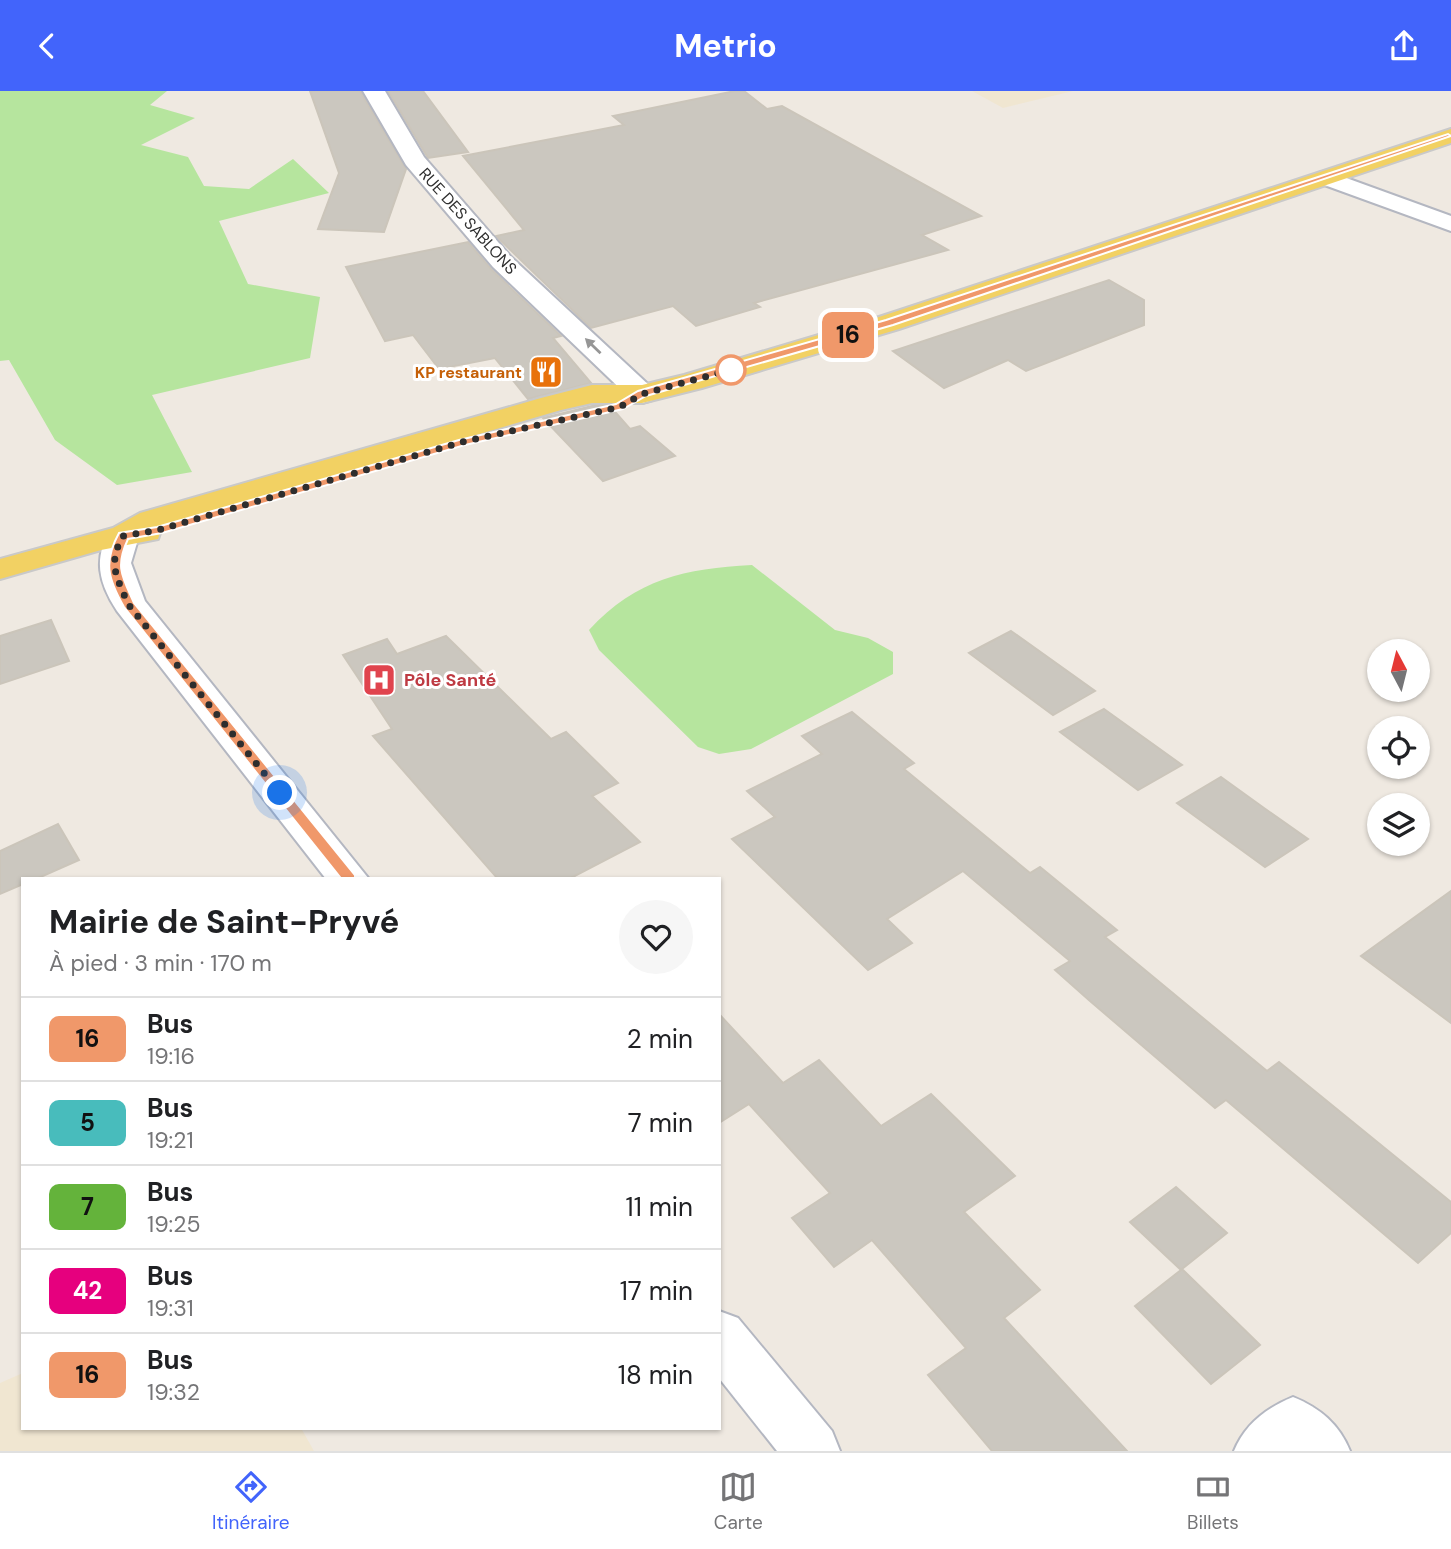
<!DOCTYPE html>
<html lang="fr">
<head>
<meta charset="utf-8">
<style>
  :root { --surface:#fff; --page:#f6f6f6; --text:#202124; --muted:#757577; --line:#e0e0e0; --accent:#4264fb }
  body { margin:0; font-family:"DM Sans",sans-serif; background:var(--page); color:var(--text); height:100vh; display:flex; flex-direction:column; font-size:26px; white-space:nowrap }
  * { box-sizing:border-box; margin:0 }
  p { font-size:23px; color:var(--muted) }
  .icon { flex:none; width:38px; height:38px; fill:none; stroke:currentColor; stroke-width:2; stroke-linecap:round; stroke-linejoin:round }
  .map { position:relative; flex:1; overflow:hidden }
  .details { position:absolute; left:21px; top:786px; width:700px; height:553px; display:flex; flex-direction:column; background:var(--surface); border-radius:0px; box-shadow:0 2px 5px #0004 }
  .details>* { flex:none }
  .badge { padding:0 14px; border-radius:10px; font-size:24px; line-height:46px }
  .needle { width:46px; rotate:353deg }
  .controls { position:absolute; left:1367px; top:548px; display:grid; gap:14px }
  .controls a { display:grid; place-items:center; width:63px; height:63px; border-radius:50%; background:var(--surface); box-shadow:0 2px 5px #0004; font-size:35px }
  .you { position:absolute; width:35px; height:35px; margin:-18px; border:5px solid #fff; border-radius:50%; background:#1a73e8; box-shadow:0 0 0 10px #1a73e833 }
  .map>.badge { position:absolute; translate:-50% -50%; box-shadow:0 0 0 4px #fff }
  .round { display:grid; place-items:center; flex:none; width:74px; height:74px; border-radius:37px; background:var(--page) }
  .summary { display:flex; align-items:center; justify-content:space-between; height:119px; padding:0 28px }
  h1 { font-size:33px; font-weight:700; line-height:52px }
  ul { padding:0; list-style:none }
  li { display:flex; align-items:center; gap:21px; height:84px; padding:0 28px; border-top:2px solid var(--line) }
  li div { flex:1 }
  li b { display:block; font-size:26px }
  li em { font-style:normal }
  li .badge { min-width:77px; font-weight:700; text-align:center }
  header { display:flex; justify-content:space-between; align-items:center; height:91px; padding:0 28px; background:var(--accent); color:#fff; font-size:32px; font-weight:700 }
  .tabs { display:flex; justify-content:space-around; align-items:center; height:98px; border-top:2px solid var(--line); background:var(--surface); font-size:19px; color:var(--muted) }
  .tabs a { display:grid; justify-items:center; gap:4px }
  .tabs .current { color:var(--accent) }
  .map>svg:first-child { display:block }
  .education { fill:#f0e6d1 }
  .green { fill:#b6e59e }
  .building { fill:#cbc7bf; stroke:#cbc5ba; stroke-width:2 }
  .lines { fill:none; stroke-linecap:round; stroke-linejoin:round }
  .minor-casing { stroke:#b4b7c1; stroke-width:4 }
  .major-casing { stroke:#c9c9c9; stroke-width:4 }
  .minor { fill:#fff; fill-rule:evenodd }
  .major { fill:#f2d163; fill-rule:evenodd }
  .oneway { fill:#969696 }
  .line { fill:#f0986a; stroke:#fff; stroke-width:2 }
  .walk { stroke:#2e2e2e; stroke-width:7; stroke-dasharray:0 12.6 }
  .stop-dot { fill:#fff; stroke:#f0986a; stroke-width:3.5 }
  .labels { text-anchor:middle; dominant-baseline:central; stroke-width:6; stroke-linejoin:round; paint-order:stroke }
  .far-street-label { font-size:16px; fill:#2e2e2e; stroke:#fff }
  .far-food-label { font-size:16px; font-weight:bold; fill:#c56008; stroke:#fff; text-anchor:end }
  .health-label { font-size:18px; font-weight:bold; fill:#be3a42; stroke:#fff; text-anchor:start }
</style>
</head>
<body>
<header><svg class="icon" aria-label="back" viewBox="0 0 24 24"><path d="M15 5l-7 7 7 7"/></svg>Metrio<svg class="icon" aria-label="share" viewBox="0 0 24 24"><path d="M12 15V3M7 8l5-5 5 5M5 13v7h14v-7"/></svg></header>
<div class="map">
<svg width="1451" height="1360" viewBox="0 0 1451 1360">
  <rect width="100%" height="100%" fill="#efe9e1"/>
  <!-- education -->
  <g class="education">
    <polygon points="972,0 1073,0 1003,17"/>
    <polygon points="23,1282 23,1337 301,1337 314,1360 0,1360 0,1292"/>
  </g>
  <!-- green -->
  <g class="green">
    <polygon points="0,0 167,0 150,14 195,27 141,54 188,66 204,95 249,98 293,68 329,102 219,130 248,193 320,206 310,267 152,304 192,381 117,394 55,349 9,269 0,270"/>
    <path d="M752 474 835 539 868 547 893 561V583L751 658 719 663 698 656 599 559 589 539C637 487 685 478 752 474Z"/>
  </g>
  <!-- building -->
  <g class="building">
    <polygon points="310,0 360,0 406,78 384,141 318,138 339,82"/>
    <polygon points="388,0 423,0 468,61 428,67"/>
    <polygon points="735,0 744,0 767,18 782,15 981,125 922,144 948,159 754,212 760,216 696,235 673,215 591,237 496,145 524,139 463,65 624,34 613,25"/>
    <polygon points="468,151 491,178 561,245 553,247 591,292 528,308 495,267 439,278 413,244 385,250 346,176"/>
    <polygon points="1109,189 1144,209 1144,234 1026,280 1008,269 944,297 893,260"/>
    <polygon points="592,315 610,315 630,338 640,335 675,365 603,390 543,327"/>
    <polygon points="51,529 69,570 0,593 0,545"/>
    <polygon points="1011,540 1095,600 1053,624 969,562"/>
    <polygon points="446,545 551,648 566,641 618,692 592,705 640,751 569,788 498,788 373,645 392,638 343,564 387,548 397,563"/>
    <polygon points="1104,618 1182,674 1138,699 1060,641"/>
    <polygon points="852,621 914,672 904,678 1030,782 1040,776 1117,839 1105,846 1267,980 1279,971 1451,1111 1451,1142 1418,1172 1226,1009 1215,1017 1090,910 1055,879 1070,870 963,780 887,828 912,852 868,879 732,748 775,726 747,700 822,663 802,645"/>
    <polygon points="1221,686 1264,717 1308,748 1265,776 1177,712"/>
    <polygon points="58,733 79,769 36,788 23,788 23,793 0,803 0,760"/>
    <polygon points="1451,800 1451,932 1361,865"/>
    <polygon points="719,923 783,992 819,969 881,1035 931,1003 1015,1085 964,1121 1040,1199 1004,1227 1127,1360 992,1360 928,1284 966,1257 872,1149 834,1176 792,1127 830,1102 749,1013 719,1032"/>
    <polygon points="1176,1096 1227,1142 1182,1178 1260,1254 1211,1293 1135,1215 1181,1179 1130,1131"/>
  </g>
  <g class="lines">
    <defs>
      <g id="minor">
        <polygon points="363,0 385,0 424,66 511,166 652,297 656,303 652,309 642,312 632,309 493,176 406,74"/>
        <polygon points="1327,80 1451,125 1451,140 1319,92 1315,87 1319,82"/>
        <path d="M123 435 134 438 139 445 131 472 145 510 369 788H326L117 520C99 493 92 466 112 438Z"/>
        <polygon points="719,1220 738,1227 832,1340 840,1360 777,1360 719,1287"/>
        <path d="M1293 1306C1320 1317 1339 1333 1350 1360H1234C1245 1333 1266 1317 1293 1306Z"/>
      </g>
      <polygon id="major" points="1451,38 1451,52 899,238 702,297 642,312 592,312 561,319 162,436 158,448 101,459 0,488 0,468 113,437 140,422 541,307 592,294 642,294 684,284 879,226"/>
    </defs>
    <!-- minor casing -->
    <use href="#minor" class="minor-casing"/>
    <!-- major casing -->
    <use href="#major" class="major-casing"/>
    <!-- minor -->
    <use href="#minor" class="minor"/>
    <!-- major -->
    <use href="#major" class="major"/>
  </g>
  <!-- one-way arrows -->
  <defs><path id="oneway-solid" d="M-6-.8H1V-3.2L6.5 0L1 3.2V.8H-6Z" transform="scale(1.75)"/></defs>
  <use class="oneway" href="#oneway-solid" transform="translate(593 255) rotate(-136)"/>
  <!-- line -->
  <path class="line" d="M1448 43 1451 45 893 234 646 305 623 318 465 354 162 442 128 448C115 476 122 485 134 512L355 784V791H344L124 516C108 488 103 471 119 442L157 436 459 349 616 313 638 300 886 229Z"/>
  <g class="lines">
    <!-- walk -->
    <path class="walk" d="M280 702 128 513C117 486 107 473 123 445L158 439 462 351 620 316 642 303 741 276 731 279"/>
  </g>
  <!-- icons -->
  <defs>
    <symbol id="restaurant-square" viewBox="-11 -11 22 22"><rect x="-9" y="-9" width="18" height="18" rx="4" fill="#e8710a" stroke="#fff"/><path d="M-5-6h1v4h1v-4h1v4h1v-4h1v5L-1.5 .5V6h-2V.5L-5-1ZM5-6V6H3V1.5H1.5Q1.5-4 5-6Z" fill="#fff"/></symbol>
    <symbol id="hospital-square" viewBox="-11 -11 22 22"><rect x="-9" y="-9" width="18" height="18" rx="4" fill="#e0444e" stroke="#fff"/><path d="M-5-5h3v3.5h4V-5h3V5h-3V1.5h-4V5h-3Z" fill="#fff"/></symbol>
  </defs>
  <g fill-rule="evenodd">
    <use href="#restaurant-square" x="527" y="262" width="38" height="38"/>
    <use href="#hospital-square" x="360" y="570" width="38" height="38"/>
  </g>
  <!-- markers -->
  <circle class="stop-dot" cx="731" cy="279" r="14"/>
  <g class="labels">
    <!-- far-street labels -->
    <g class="far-street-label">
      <text transform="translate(468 130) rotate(48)">RUE DES SABLONS</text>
    </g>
    <!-- far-food labels -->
    <g class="far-food-label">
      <text x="522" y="281">KP restaurant</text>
    </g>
    <!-- health labels -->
    <g class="health-label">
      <text x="404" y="589">Pôle Santé</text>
    </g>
  </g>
</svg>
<div class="controls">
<a><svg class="needle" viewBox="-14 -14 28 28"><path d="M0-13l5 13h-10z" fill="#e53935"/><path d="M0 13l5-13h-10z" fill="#757577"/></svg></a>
<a><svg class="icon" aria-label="locate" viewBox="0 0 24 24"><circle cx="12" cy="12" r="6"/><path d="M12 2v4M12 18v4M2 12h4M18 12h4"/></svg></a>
<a><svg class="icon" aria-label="layers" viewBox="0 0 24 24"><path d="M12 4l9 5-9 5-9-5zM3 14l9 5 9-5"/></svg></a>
</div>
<div class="you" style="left:280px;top:702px"></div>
<b class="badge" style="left:848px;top:244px;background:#f0986a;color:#111">16</b>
<section class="details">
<div class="summary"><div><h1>Mairie de Saint-Pryvé</h1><p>À pied · 3 min · 170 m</p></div><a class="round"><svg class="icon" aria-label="heart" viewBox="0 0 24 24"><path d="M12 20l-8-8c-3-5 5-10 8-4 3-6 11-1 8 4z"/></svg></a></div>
<ul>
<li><span class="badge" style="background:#f0986a;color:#111">16</span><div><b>Bus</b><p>19:16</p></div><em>2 min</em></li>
<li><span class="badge" style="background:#48bcbc;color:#111">5</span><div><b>Bus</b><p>19:21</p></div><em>7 min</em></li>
<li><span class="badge" style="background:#64b33b;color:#111">7</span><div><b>Bus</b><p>19:25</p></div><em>11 min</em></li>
<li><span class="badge" style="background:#e6007e;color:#fff">42</span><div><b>Bus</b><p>19:31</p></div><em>17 min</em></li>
<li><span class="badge" style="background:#f0986a;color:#111">16</span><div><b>Bus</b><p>19:32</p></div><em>18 min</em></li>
</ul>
</section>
</div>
<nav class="tabs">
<a class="current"><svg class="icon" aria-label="directions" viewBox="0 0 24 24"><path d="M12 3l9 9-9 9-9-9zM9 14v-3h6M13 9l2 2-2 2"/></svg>Itinéraire</a>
<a><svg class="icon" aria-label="map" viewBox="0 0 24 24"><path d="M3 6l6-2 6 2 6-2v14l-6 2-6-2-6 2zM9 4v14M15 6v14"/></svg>Carte</a>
<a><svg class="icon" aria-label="tickets" viewBox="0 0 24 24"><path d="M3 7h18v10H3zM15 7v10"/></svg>Billets</a>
</nav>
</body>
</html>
